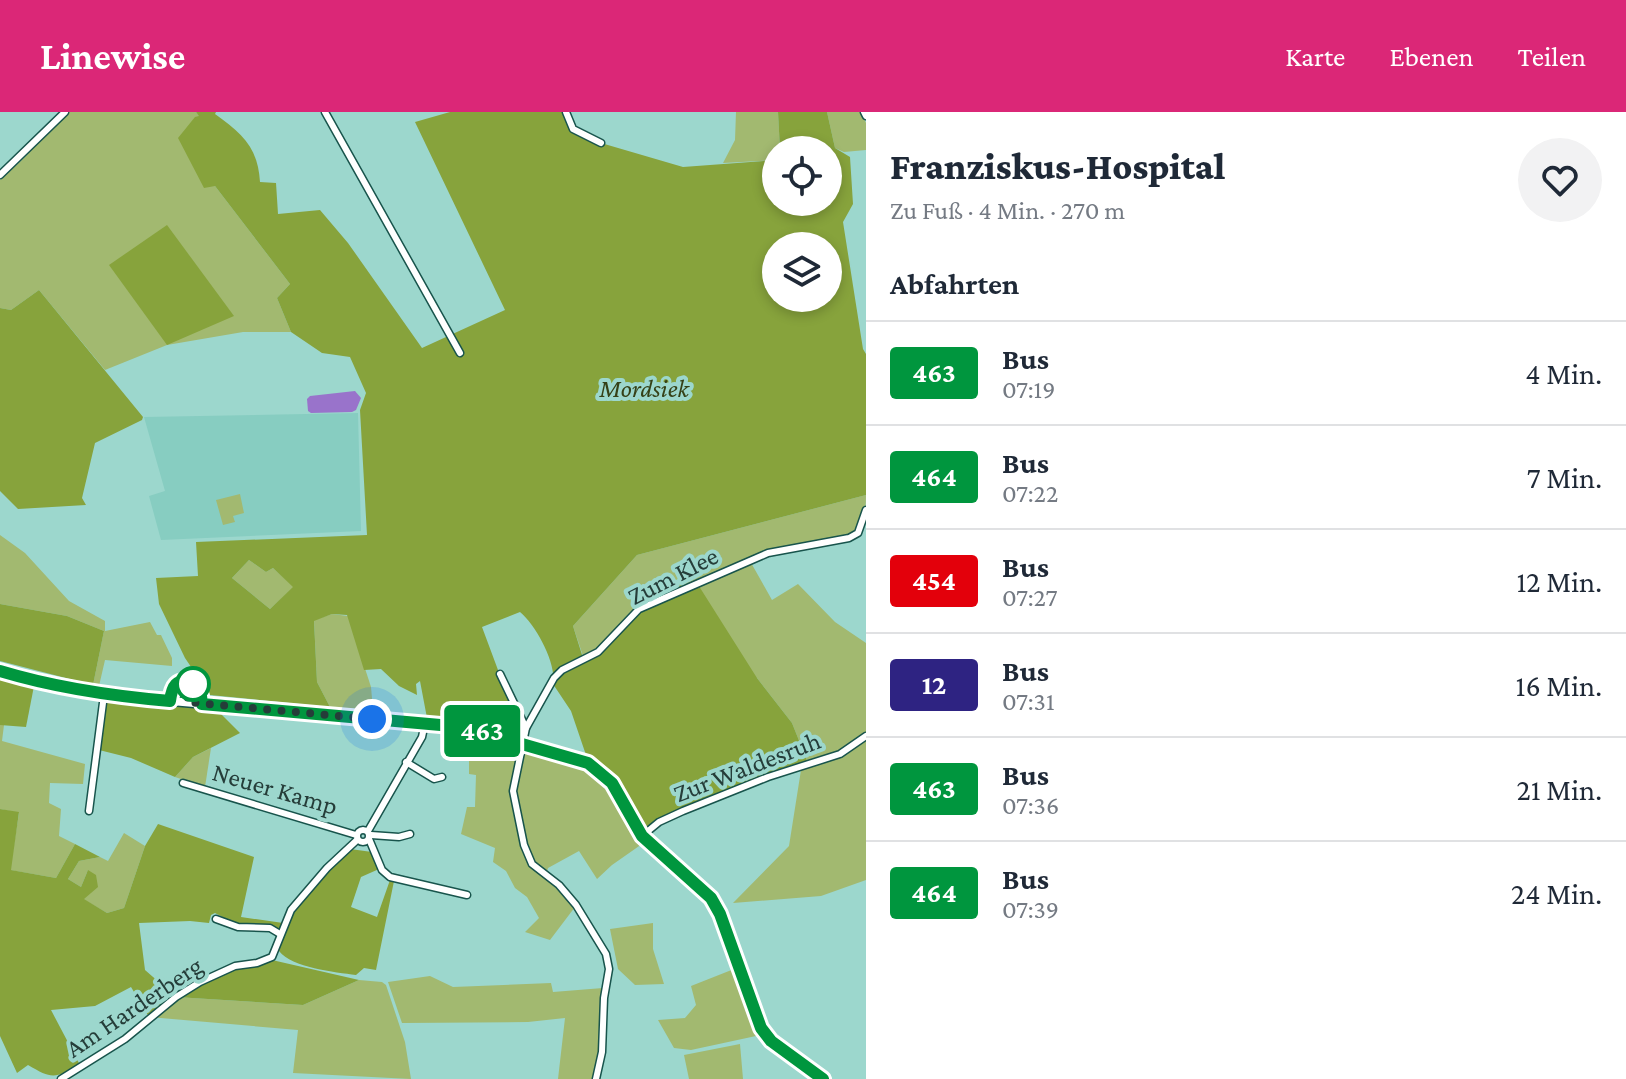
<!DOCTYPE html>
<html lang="de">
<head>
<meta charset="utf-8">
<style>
  :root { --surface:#fff; --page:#f2f2f3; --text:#1f2937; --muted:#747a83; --line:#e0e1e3; --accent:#db2777 }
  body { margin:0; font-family:"Crimson Pro",serif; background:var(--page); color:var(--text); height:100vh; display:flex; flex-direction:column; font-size:30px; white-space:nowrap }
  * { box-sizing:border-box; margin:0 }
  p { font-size:26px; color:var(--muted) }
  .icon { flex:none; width:44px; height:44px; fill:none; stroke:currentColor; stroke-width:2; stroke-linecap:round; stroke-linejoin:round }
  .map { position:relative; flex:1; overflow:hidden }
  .drawer { display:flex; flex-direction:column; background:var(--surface); width:760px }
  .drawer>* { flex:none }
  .badge { padding:0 16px; border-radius:6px; font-size:28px; line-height:52px }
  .buttons { position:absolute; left:762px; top:24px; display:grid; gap:16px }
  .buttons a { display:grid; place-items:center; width:80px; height:80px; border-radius:50%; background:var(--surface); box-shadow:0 4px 12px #0003; font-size:40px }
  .you { position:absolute; width:40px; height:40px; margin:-20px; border:6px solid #fff; border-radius:50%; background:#1a73e8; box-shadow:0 0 0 12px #1a73e833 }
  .map>.badge { position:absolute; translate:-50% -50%; box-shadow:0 0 0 4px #fff }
  h2 { padding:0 24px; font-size:30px; line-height:72px }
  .round { display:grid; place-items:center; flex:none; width:84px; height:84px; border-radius:42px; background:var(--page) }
  .summary { display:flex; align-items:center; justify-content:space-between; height:136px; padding:0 24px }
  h1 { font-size:38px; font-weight:800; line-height:60px }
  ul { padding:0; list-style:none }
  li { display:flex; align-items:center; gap:24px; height:104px; padding:0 24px; border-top:2px solid var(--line) }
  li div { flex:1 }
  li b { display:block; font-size:30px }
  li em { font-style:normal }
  li .badge { min-width:88px; font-weight:700; text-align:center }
  header { display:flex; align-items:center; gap:48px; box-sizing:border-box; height:112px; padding:0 40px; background:var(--accent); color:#fff }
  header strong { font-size:38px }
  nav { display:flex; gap:44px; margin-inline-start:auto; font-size:28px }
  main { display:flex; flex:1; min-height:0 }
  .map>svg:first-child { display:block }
  .built { fill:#87cdc1 }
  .green { fill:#a2b970 }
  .forest { fill:#87a33c; fill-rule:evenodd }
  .water { fill:#9973cb }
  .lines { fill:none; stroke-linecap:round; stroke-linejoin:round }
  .minor-casing { stroke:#18544c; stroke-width:9 }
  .tertiary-casing { stroke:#18544c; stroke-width:11 }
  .minor { stroke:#fff; stroke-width:6 }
  .tertiary { stroke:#fff; stroke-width:8 }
  .line-casing { stroke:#fff; stroke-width:18 }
  .line { stroke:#00963e; stroke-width:12 }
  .walk { stroke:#253d39; stroke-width:8; stroke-dasharray:0 14.4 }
  .stop-dot { fill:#fff; stroke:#00963e; stroke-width:4 }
  .labels { text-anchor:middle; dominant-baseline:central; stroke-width:8; stroke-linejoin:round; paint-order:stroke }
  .park-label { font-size:26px; font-style:italic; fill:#354117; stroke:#9cd7cd }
  .street-label { font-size:26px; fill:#253d39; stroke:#9cd7cd }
</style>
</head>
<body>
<header>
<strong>Linewise</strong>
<nav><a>Karte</a><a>Ebenen</a><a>Teilen</a></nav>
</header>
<main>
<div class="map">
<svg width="866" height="967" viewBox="0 0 866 967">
  <rect width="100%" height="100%" fill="#9cd7cd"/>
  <!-- built -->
  <polygon class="built" points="358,301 361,419 161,428 149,384 165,379 144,305"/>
  <!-- green -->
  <g class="green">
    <polygon points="65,0 196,0 200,4 215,74 290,172 277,186 291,220 243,220 167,233 105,258 39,178 11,198 0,196 0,68 24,46"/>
    <polygon points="736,0 778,0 780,38 776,38 776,48 723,51 735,28"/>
    <polygon points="827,0 861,0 866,11 866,38 844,40 835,36"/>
    <polygon points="240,382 244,401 233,404 235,410 223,413 216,388"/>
    <path d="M866 383C866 400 864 417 849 426L768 441 750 449 772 488 798 472 835 510 866 531V620L839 639 808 651 792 611 757 566 598 540 584 547 573 514 637 443Z"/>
    <polygon points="0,423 25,441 69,489 105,509 105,519 150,510 157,523 161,523 172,546 172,554 105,548 99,574 93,573 104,519 67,504 0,492"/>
    <polygon points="249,448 266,460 273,456 294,475 270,497 232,466"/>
    <polygon points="332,502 348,504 371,575 373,598 330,595 317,570 314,508"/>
    <polygon points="0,613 4,613 2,629 85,652 83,672 50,671 49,691 61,697 59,724 75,732 56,766 10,758 19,701 0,697"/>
    <path d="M469 619 514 632 518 638C510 675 507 686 520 723L513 679 526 636 593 659 607 671 642 732 612 753 597 767 579 739 548 756 546 763 575 795 550 828 525 820 539 806 527 785 515 776 506 759 493 750 495 736 461 722 467 695H475L476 663 469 662Z"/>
    <polygon points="866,627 866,768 821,784 733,791 789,734 801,658 839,645"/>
    <polygon points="211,636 205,675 175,665 193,645"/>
    <polygon points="124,721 145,734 124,796 107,801 83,787 88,758 81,775 68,767 79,749 100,745 108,749"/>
    <polygon points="653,811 653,837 664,872 635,873 618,857 610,817"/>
    <polygon points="734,857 757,914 756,924 691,938 674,936 658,908 685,906 696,893 691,874"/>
    <polygon points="430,864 453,875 551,871 553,880 603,876 600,942 594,967 558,967 565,906 528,910 402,911 388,870"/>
    <polygon points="359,868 382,870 386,873 405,930 411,967 293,961 298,918 149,905 176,885 303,893"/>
    <polygon points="740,932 743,967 689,967 684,943"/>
  </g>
  <!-- forest -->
  <g class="forest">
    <path d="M196 0H216L215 2C243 22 258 36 260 70L276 71 278 102 320 98 348 131 422 236 505 198 415 10 450 0H566L573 17 601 31 683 55 776 48V90H828V38H780L778 0H827L835 36 850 45 853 92 843 110 863 237 866 242V383L637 443 573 514 583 546 598 540 639 497 697 471 757 566 792 611 808 651 673 702 644 716 611 659 586 643 571 599 553 572C557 552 536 513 520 500L482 515 511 593 524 616 519 625 472 610 427 606 420 569 416 572 417 583 399 574 381 557 364 558 347 503 332 502 314 509 317 570 330 595 210 583 185 546 159 492 156 466 198 464 196 430 367 423 360 298 366 281 350 245 322 241 291 220 277 186 290 172 215 74 204 76 178 26 195 5 199 4ZM776 134H828V186H776ZM249 448 266 460 273 456 293 475 270 497 232 466Z"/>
    <polygon points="167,113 234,204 167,233 109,153"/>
    <polygon points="39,178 143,305 142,308 95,331 82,386 86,393 18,397 0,379 0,196 11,198"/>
    <polygon points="0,492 67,504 104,519 93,573 0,549"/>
    <polygon points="0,564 34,574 26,615 0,613"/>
    <polygon points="111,587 216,597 240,621 193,645 175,665 131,646 99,638 106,590"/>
    <path d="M0 697 19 700 11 758 56 766 75 732 100 745 79 749 68 767 81 775 88 758 96 763 98 775 84 787 107 801 124 796 145 734 158 712 254 745 241 805 283 811 281 817 236 812 215 801 211 803 209 811 190 809 139 811 145 858 176 885 235 854 272 848 359 868 303 893 176 885 149 905 131 875 95 894 51 898 80 953C54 967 52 967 28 953L17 961 0 924Z"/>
    <path d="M350 737 372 740 379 757 361 765 351 795 377 805 390 768 394 769 376 858 364 856 356 863C335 860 292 856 279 839 287 797 320 765 350 737Z"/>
  </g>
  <!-- water -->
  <polygon class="water" points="355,279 361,286 356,298 352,300 311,301 308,299 307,287 310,284"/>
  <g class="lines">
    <defs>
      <g id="minor">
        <polyline points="325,0 460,241"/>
        <polyline points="566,0 573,17 601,31"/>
        <polyline points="864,0 866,4"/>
        <polyline points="0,63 65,0"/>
        <polyline points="500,562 526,616"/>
        <polyline points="406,650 434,667 442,665"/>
        <polyline points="183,671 356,723"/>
        <polyline points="89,699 104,583"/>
        <circle cx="363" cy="724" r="6"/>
        <polyline points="368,719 422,625 425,611"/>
        <polyline points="371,723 399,725 410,722"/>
        <polyline points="642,724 659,710 683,699 768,665 840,642 866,624"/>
        <polyline points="369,727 382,758 390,765 467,783"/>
        <polyline points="216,807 238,815 270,816 280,822"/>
        <polyline points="61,967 125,927 176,885 200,870 235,854 257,851 272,845 291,798 327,756 357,728"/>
        <polyline points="596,967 602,940 604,886 609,857 606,842 576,793 559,773 532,752 524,733 513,679 526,616 554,566 562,558 598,540 639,497 768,441 849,426 858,421 866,398"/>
      </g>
      <polyline id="tertiary" points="0,559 45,572 104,583 463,615 588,651 612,671 642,724 711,786 720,802 761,916 771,929 824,967"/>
    </defs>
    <!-- minor casing -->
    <use href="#minor" class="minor-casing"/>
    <!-- tertiary casing -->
    <use href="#tertiary" class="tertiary-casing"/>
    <!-- minor -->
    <use href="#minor" class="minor"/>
    <!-- tertiary -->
    <use href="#tertiary" class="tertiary"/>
  </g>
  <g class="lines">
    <defs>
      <path id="line" d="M0 559C56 576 111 584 170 589 172 574 176 566 192 570L201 584 202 592 463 615 588 651 612 671 642 724 711 786 720 802 761 916 771 929 823 967"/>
    </defs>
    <!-- line casing -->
    <use href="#line" class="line-casing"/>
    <!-- line -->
    <use href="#line" class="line"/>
    <!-- walk -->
    <polyline class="walk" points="193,572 186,590 372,607"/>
  </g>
  <!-- markers -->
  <circle class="stop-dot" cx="193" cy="572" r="16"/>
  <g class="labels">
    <!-- park labels -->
    <g class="park-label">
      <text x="644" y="276">Mordsiek</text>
    </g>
    <!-- street labels -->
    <g class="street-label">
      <text transform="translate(673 464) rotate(-27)">Zum Klee</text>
      <text transform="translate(747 655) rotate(-21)">Zur Waldesruh</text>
      <text transform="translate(275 677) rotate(16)">Neuer Kamp</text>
      <text transform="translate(134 895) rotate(-34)">Am Harderberg</text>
    </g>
  </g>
</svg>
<div class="buttons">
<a><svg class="icon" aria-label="locate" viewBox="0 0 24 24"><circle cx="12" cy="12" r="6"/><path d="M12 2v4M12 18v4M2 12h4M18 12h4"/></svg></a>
<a><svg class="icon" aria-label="layers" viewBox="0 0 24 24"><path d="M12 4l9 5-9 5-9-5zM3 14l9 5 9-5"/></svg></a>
</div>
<div class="you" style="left:372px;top:607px"></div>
<b class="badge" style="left:482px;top:619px;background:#00963e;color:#fff">463</b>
</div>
<section class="drawer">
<div class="summary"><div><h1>Franziskus-Hospital</h1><p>Zu Fuß · 4 Min. · 270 m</p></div><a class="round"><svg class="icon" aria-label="heart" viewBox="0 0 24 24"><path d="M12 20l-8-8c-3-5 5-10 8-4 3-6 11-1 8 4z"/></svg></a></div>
<h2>Abfahrten</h2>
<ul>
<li><span class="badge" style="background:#00963e;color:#fff">463</span><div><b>Bus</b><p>07:19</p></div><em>4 Min.</em></li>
<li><span class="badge" style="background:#00963e;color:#fff">464</span><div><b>Bus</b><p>07:22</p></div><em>7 Min.</em></li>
<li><span class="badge" style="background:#e3000b;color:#fff">454</span><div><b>Bus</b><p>07:27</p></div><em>12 Min.</em></li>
<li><span class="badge" style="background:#2e2382;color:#fff">12</span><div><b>Bus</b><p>07:31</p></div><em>16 Min.</em></li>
<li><span class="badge" style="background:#00963e;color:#fff">463</span><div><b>Bus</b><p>07:36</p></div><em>21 Min.</em></li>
<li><span class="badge" style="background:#00963e;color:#fff">464</span><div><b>Bus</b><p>07:39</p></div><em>24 Min.</em></li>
</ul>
</section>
</main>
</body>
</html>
